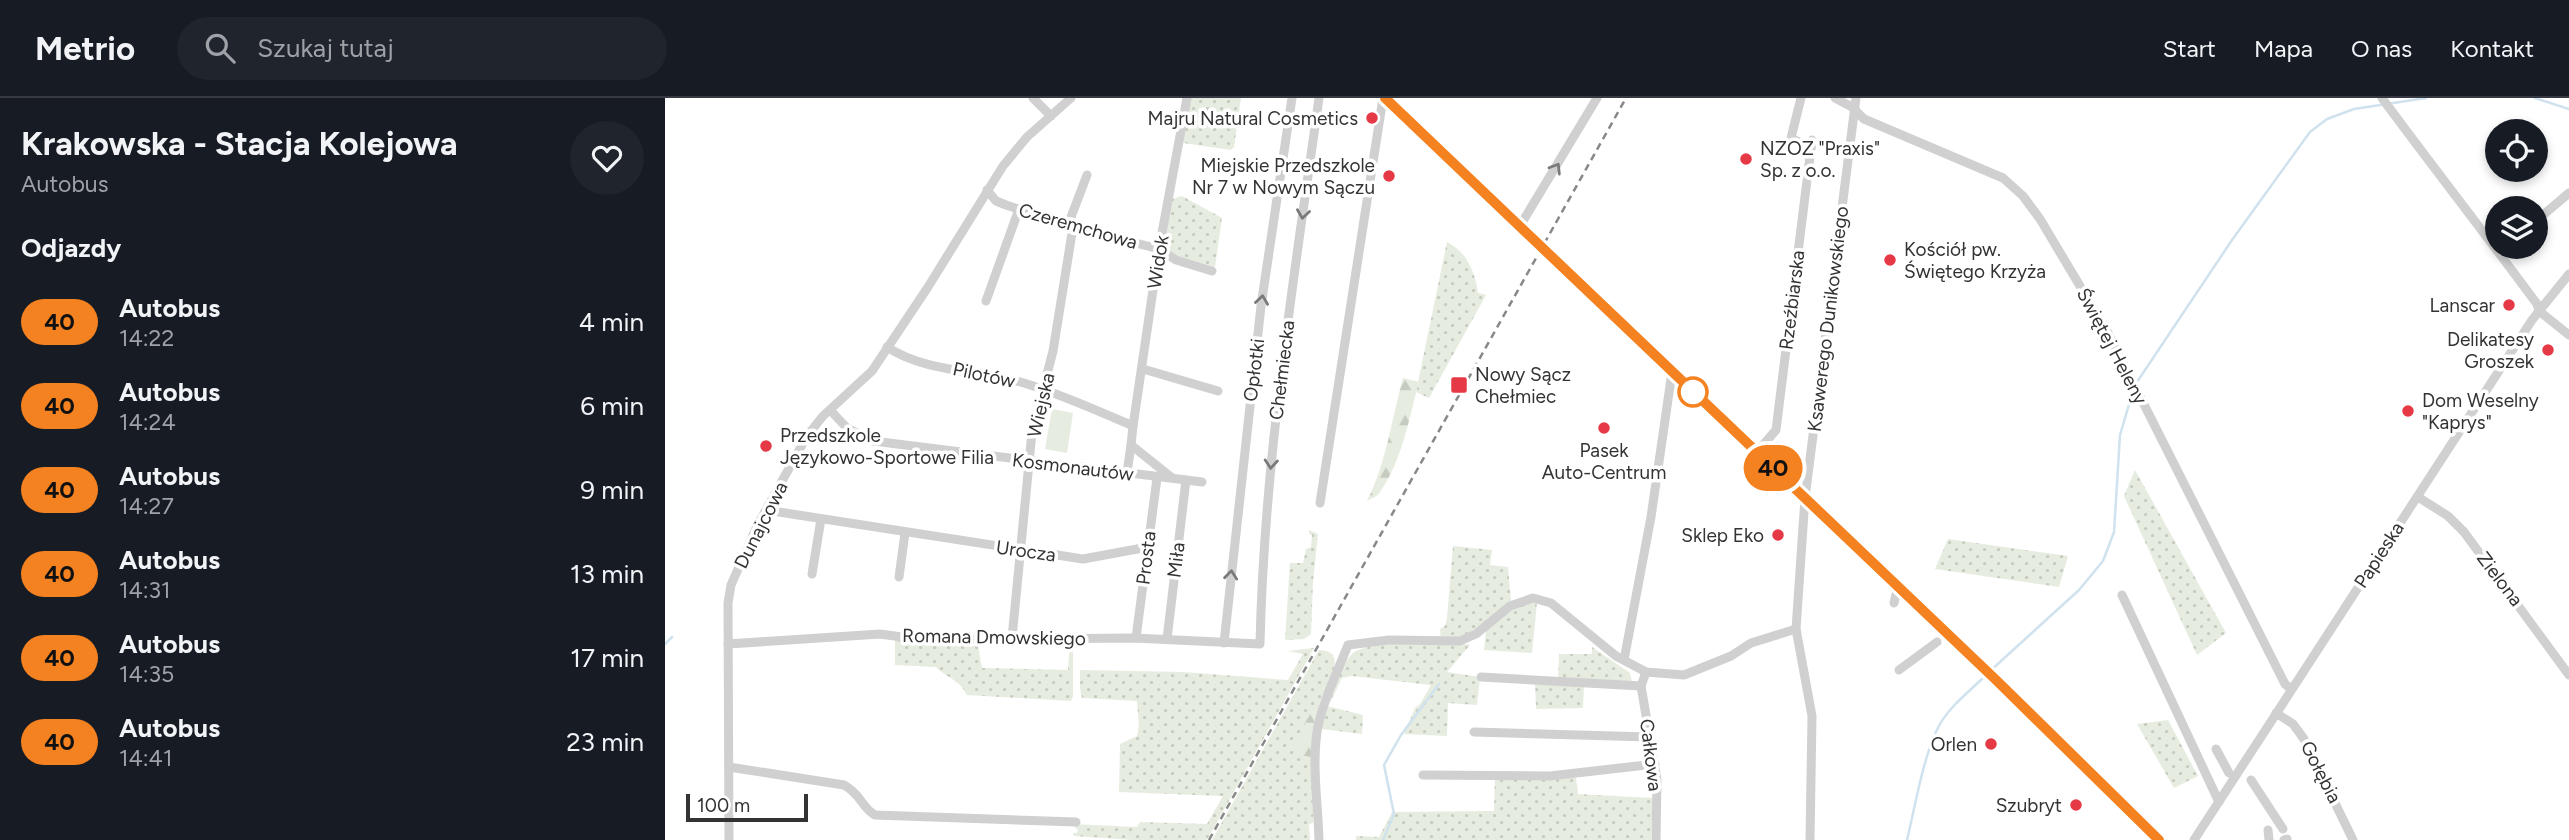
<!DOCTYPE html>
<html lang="pl">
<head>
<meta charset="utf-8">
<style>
  :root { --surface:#171b24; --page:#20242c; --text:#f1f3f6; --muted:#9ea1a6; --line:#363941 }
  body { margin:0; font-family:Figtree,sans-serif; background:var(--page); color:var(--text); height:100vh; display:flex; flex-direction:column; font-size:26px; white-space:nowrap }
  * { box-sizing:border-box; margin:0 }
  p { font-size:23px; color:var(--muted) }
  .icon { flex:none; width:38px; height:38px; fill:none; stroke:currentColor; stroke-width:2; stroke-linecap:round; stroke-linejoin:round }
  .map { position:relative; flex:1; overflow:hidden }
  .drawer { display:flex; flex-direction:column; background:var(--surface); width:665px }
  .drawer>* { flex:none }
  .badge { padding:0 14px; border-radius:23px; font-size:24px; line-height:46px }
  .tools { position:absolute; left:1820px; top:21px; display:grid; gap:14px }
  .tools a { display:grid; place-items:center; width:63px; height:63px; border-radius:50%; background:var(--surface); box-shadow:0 4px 10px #0003; font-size:35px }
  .scale { position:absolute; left:21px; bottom:18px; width:122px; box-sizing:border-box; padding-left:7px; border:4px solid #333; border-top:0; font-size:19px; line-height:24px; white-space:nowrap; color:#333; -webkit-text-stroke:5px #fff; paint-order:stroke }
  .map>.badge { position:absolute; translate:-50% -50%; box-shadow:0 0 0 4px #fff }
  h2 { padding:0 21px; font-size:26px; line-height:63px }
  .round { display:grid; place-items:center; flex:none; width:74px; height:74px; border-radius:37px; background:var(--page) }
  .headline { display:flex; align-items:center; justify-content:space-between; height:119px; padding:0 21px }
  h1 { font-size:33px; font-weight:700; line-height:52px }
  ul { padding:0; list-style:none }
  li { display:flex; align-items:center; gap:21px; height:84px; padding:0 21px }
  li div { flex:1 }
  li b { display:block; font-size:26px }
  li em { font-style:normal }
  li .badge { min-width:77px; font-weight:700; text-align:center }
  header { display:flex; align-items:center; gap:42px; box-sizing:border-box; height:98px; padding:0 35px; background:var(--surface); border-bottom:2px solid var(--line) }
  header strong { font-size:33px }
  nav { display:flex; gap:38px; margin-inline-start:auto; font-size:24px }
  .search { width:490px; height:63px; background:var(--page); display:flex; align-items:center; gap:18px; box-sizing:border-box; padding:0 24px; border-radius:38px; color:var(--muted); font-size:26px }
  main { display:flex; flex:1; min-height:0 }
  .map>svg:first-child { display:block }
  .grass { fill:url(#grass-dots) }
  .forest { fill:url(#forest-firs) }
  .pitch { fill:#e6ecdf }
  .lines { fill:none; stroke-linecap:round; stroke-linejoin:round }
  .stream { stroke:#cfe2ee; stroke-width:2.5 }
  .minor { stroke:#d0d0d0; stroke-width:9 }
  .major { stroke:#ababab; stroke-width:10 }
  .rail { stroke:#888; stroke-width:2.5; stroke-dasharray:7 5; stroke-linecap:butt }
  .oneway { stroke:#7a7a7a }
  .line-casing { stroke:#fff; stroke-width:16 }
  .line { stroke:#f58220; stroke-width:10 }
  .poi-dot { fill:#e63946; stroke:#fff; stroke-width:2.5 }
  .stop-dot { fill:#fff; stroke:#f58220; stroke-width:3.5 }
  .labels { text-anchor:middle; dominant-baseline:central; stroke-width:7; stroke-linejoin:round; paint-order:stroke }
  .poi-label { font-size:19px; fill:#333; stroke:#fff; text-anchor:end }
  .street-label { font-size:19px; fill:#333; stroke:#fff }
</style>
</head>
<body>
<header>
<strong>Metrio</strong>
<div class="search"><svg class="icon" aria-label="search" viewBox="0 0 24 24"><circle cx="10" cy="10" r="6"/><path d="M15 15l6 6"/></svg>Szukaj tutaj</div>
<nav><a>Start</a><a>Mapa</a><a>O nas</a><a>Kontakt</a></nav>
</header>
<main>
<section class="drawer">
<div class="headline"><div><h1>Krakowska - Stacja Kolejowa</h1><p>Autobus</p></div><a class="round"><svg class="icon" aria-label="heart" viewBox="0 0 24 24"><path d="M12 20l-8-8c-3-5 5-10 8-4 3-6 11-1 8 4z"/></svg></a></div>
<h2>Odjazdy</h2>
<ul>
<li><span class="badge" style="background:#f58220;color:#111">40</span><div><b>Autobus</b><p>14:22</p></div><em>4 min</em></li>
<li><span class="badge" style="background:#f58220;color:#111">40</span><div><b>Autobus</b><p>14:24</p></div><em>6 min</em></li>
<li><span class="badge" style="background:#f58220;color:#111">40</span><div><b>Autobus</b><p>14:27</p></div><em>9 min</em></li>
<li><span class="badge" style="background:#f58220;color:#111">40</span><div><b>Autobus</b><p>14:31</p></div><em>13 min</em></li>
<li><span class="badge" style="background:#f58220;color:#111">40</span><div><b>Autobus</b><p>14:35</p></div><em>17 min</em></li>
<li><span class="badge" style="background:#f58220;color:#111">40</span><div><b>Autobus</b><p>14:41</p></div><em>23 min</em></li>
</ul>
</section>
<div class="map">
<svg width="1904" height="742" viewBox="0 0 1904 742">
  <defs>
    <pattern id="grass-dots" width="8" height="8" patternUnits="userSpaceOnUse" patternTransform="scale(1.75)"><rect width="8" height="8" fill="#e6ecdf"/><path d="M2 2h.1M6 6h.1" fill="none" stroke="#c6cbc0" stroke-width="1.8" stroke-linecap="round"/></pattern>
    <pattern id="forest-firs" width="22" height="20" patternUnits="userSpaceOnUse" patternTransform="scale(1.75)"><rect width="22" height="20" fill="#e6ecdf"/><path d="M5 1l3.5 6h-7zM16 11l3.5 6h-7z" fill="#c6cbc0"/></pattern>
  </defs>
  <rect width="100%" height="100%" fill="#fff"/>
  <!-- grass -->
  <g class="grass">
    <polygon points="525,0 576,0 569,49 566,52 518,45"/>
    <polygon points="517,98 557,120 550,169 502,155 500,142 507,101"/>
    <path d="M782 144C802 154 810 174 813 195L821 197 764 300 751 294Z"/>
    <polygon points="1470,372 1561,535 1532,557 1459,398"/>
    <polygon points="644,432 653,436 648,484 646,536 639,541 620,542 625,465 638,465 641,451 646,449 647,437 644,436"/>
    <polygon points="1283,441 1403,458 1394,489 1270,471"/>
    <polygon points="788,448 827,452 825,467 843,469 846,503 803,537 776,542 775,531 780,528 782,520"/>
    <path d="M872 504 867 555 819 552 821 533C837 519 849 506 872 504Z"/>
    <path d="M230 542 261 547 313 548 317 570 403 572 405 546 408 548V598L406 603 302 597C293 580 284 582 271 569L230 567Z"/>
    <path d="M799 546 805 547 782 574 815 579 812 607 783 605 782 638 739 636 750 610 755 606 766 587 687 578 677 580 665 605C666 593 680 558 691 553 711 542 772 549 799 546Z"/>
    <polygon points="927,549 965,575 967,584 893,581 894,556 927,556"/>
    <polygon points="649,550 542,742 468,742 409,738 408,735 412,735 413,732 407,726 472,729 475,724 542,726 558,698 454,694 455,646 472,638 474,628 472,603 417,600 415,590 415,572 518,574 623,582 638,556 623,553"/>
    <path d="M654 552C685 553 662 586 656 601 654 606 653 612 652 618L649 613 646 644H648V725L644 726 645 742H547Z"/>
    <polygon points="870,585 919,588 918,610 871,611"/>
    <polygon points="662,608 698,617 697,636 657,631"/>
    <polygon points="1503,622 1533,678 1509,690 1472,626"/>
    <polygon points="830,679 911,680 913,696 988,700 986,742 691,742 691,738 714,739 727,714 829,713"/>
  </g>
  <!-- forest -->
  <g class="forest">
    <path d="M738 280 754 284C744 320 737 363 715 394 712 399 707 400 702 403 721 366 727 320 738 280Z"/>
    <polygon points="648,612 652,618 646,659 628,656 641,623"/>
  </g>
  <!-- pitch -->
  <polygon class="pitch" points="387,311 408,315 402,355 380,351"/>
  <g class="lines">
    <!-- stream -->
    <g class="stream">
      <polyline points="1870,0 1904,11"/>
      <polyline points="1472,284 1567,142 1645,34 1662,21 1689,11 1761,0"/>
      <polyline points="0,546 7,539"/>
      <polyline points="1325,573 1414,492 1438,463 1449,434 1455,337 1468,293"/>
      <polyline points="718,742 729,716 719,667 736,637 774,586"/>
      <path d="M1242 742C1250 709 1259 654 1275 626 1286 607 1305 593 1320 578"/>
    </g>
    <!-- minor -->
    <g class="minor">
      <polyline points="368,0 386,18"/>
      <polyline points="1136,0 1126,40 1146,50"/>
      <polyline points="1170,0 1187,9 1199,21 1338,80 1358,98 1375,121 1443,235 1620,586 1626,591"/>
      <path d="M1717 0C1768 69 1821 137 1872 206L1874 213 1904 237"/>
      <polyline points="322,92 331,103 341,107 408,129 494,151 511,162 547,173"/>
      <polyline points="1871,123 1904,95"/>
      <polyline points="855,128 932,0"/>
      <polyline points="321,203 354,111"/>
      <path d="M222 249C261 275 318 272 362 286 398 297 433 313 468 328L466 347 506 379"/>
      <polyline points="478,271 553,293"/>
      <polyline points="165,312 182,330 208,343 537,384"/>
      <polyline points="468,328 494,151 522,0"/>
      <polyline points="1092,354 1111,332 1147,42"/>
      <polyline points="462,375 466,347"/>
      <polyline points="1753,399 1783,418 1799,434 1904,577"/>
      <polyline points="655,405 718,0"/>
      <polyline points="101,412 418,461 483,449"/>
      <polyline points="147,476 156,421"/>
      <polyline points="234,479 240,435"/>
      <polyline points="1457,497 1554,704"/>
      <polyline points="1229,505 1231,496"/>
      <polyline points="347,540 367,334 388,253 408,129 406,119 422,77"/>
      <polyline points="471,540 492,380"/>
      <polyline points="502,541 521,382"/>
      <polyline points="559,545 596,208 627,0"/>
      <path d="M63 546 215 536 259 542 469 540 595 546C599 362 629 181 654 0"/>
      <polyline points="959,562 986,419 1007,274"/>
      <polyline points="1234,572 1272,544"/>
      <polyline points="981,574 976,588 992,682 991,742"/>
      <polyline points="816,579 976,588"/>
      <polyline points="1611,615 1628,626 1639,641 1688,742"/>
      <polyline points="809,634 985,639"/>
      <polyline points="1551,651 1564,675"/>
      <path d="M64 669 179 687C197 697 196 709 210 717L411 724"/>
      <polyline points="758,677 885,678 990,666"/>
      <polyline points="1586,682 1618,731"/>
      <polyline points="1603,732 1604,742"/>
      <polyline points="64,742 63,505 66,487 92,428 142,338 158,318 207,273 263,189 338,68 362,39 406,0"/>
      <path d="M654 742C653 707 647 669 652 634 657 604 672 575 683 547L724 542 795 543 811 536 845 508 868 500 886 505 951 558 981 574 1019 577 1066 558 1086 545 1131 531"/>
      <polyline points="1145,742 1147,618 1131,531 1140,400 1191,0"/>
      <polyline points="1529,742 1867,222 1904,176"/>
      <polyline points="1619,742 1622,741"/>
    </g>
    <!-- major -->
    <polyline class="major" points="720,0 1329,580 1494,742"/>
    <!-- rail -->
    <polyline class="rail" points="544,742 961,0"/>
  </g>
  <!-- one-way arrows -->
  <defs><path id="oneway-chevron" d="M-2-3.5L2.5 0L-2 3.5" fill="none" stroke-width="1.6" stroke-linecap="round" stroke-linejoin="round" transform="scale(1.75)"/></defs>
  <g class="oneway">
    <use href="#oneway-chevron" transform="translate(891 70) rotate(-58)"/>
    <use href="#oneway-chevron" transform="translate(638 116) rotate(98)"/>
    <use href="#oneway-chevron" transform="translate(597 202) rotate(-82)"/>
    <use href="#oneway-chevron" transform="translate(606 366) rotate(95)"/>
    <use href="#oneway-chevron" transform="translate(566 477) rotate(-84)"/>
  </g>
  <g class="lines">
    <defs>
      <polyline id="line" points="720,0 1329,580 1494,742"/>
    </defs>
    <!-- line casing -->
    <use href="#line" class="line-casing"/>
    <!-- line -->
    <use href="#line" class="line"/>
  </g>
  <!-- markers -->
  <g class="poi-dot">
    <circle cx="707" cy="20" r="7"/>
    <circle cx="1081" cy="61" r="7"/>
    <circle cx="724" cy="78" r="7"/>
    <circle cx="1225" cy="162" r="7"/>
    <circle cx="1844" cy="207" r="7"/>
    <circle cx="1883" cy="252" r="7"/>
    <rect x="785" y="278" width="18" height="18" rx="3.5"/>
    <circle cx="1743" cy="313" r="7"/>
    <circle cx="939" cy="330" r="7"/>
    <circle cx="101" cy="348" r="7"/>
    <circle cx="1113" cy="437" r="7"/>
    <circle cx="1326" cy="646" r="7"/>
    <circle cx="1411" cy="707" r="7"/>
  </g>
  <circle class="stop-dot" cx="1028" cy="294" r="14"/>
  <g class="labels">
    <!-- poi labels -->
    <g class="poi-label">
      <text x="693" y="20">Majru Natural Cosmetics</text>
      <text x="1095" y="50" text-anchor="start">NZOZ "Praxis"<tspan x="1095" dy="22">Sp. z o.o.</tspan></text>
      <text x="710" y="67">Miejskie Przedszkole<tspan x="710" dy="22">Nr 7 w Nowym Sączu</tspan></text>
      <text x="1239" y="151" text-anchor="start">Kościół pw.<tspan x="1239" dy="22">Świętego Krzyża</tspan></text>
      <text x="1830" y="207">Lanscar</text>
      <text x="1869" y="241">Delikatesy<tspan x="1869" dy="22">Groszek</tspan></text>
      <text x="810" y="276" text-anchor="start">Nowy Sącz<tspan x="810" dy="22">Chełmiec</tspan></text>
      <text x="1757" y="302" text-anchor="start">Dom Weselny<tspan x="1757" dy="22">"Kaprys"</tspan></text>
      <text x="115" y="337" text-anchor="start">Przedszkole<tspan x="115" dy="22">Językowo-Sportowe Filia</tspan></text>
      <text x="939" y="352" text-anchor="middle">Pasek<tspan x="939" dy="22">Auto-Centrum</tspan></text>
      <text x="1099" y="437">Sklep Eko</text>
      <text x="1312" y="646">Orlen</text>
      <text x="1397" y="707">Szubryt</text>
    </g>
    <!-- street labels -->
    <g class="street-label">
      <text transform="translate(413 128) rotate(16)">Czeremchowa</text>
      <text transform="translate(493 164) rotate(-81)">Widok</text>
      <text transform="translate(1127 202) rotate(-83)">Rzeźbiarska</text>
      <text transform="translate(1163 221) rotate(-83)">Ksawerego Dunikowskiego</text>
      <text transform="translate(1447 248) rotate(62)">Świętej Heleny</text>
      <text transform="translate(589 272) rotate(-83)">Opłotki</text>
      <text transform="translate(617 272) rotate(-83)">Chełmiecka</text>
      <text transform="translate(319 277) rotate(12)">Pilotów</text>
      <text transform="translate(376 307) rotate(-77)">Wiejska</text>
      <text transform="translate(408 369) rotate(7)">Kosmonautów</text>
      <text transform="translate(96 427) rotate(-63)">Dunajcowa</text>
      <text transform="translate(361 453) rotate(8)">Urocza</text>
      <text transform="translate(1714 457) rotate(-57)">Papieska</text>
      <text transform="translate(481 460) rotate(-83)">Prosta</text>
      <text transform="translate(511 462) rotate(-83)">Miła</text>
      <text transform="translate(1835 481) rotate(53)">Zielona</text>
      <text transform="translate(329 539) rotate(1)">Romana Dmowskiego</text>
      <text transform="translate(986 657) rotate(83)">Całkowa</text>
      <text transform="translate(1656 674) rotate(63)">Gołębia</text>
    </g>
  </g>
</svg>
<div class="tools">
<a><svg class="icon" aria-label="locate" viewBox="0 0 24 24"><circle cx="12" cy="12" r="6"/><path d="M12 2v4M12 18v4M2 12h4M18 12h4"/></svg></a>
<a><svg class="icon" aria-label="layers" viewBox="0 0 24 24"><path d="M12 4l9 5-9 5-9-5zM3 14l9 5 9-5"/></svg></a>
</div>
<div class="scale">100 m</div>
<b class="badge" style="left:1108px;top:370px;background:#f58220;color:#111">40</b>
</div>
</main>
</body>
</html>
